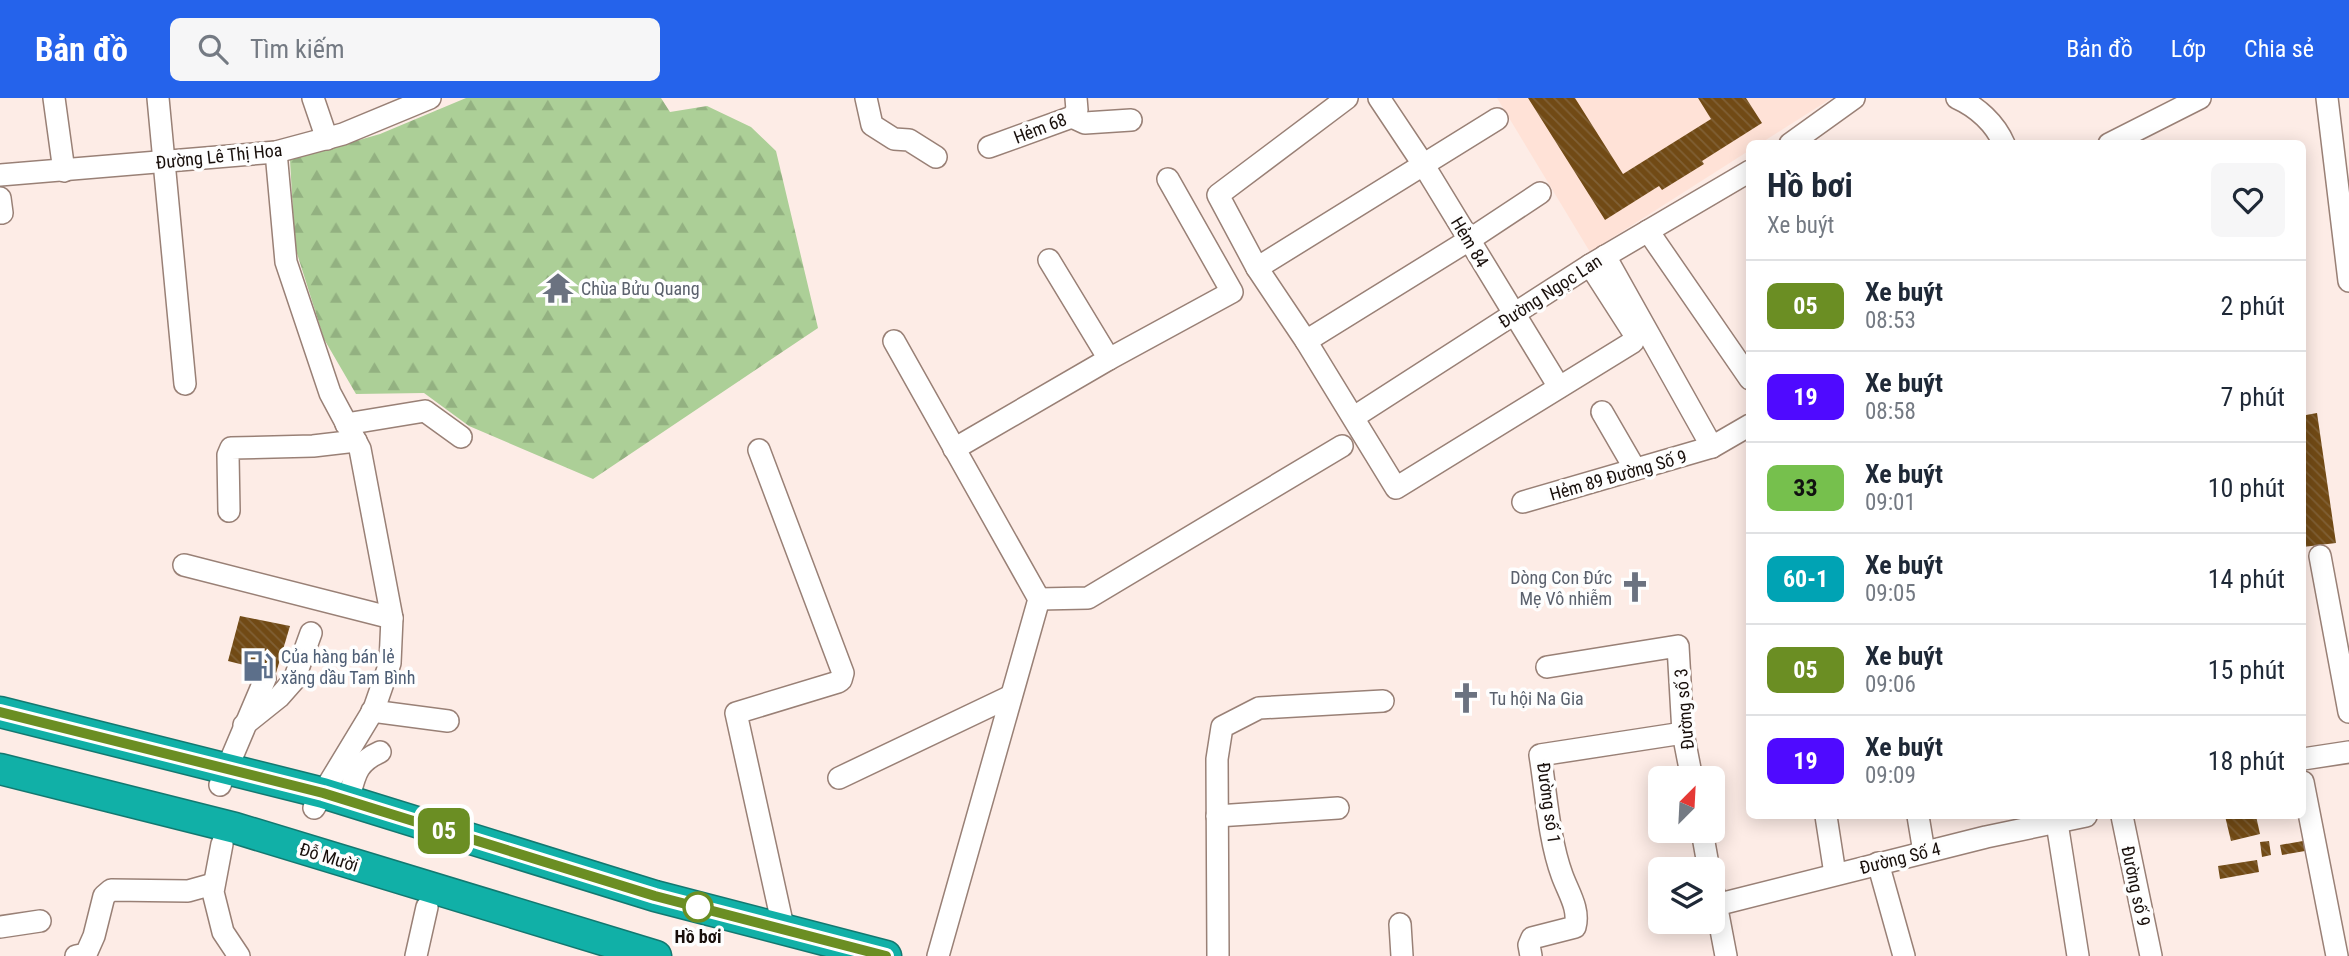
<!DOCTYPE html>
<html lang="vi">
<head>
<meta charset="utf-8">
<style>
  :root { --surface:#fff; --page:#f6f6f7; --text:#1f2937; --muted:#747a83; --line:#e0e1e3; --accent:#2563eb }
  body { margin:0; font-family:"Roboto Condensed",sans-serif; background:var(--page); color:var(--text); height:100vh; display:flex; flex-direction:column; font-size:26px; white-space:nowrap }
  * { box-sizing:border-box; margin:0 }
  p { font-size:23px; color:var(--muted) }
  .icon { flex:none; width:38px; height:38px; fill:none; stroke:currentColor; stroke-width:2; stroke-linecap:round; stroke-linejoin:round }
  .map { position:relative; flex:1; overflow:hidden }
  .drawer { position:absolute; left:1746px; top:42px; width:560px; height:679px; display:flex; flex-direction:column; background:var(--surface); border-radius:10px; box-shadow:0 4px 18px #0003 }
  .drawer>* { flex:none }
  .badge { padding:0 14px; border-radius:10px; font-size:24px; line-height:46px }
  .needle { width:46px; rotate:24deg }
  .controls { position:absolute; left:1648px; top:668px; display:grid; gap:14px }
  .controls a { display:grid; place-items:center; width:77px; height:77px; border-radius:10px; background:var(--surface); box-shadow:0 4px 18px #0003; font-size:35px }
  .map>.badge { position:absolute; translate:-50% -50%; box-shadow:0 0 0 4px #fff }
  .round { display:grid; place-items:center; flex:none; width:74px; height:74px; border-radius:10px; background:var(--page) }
  .headline { display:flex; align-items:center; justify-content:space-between; height:119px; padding:0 21px }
  h1 { font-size:33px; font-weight:700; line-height:52px }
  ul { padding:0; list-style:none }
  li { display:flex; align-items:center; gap:21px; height:91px; padding:0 21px; border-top:2px solid var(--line) }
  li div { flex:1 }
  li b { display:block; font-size:26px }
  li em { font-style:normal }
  li .badge { min-width:77px; font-weight:700; text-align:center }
  header { display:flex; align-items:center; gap:42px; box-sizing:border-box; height:98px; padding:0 35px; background:var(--accent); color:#fff }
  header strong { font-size:33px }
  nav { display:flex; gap:38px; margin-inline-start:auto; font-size:24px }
  .search { width:490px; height:63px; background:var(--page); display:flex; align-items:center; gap:18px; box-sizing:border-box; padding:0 24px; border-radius:10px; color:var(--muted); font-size:26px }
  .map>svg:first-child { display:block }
  .built { fill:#ffe2d7 }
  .forest { fill:url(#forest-firs) }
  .building { fill:url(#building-back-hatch) }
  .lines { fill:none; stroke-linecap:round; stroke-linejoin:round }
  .minor-casing { stroke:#998076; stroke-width:24 }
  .highway-casing { stroke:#137870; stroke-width:33 }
  .minor { stroke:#fff; stroke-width:21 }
  .highway { stroke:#11b0a7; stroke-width:30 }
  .line-casing { stroke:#fff; stroke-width:16 }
  .line { stroke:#6b8e23; stroke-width:10 }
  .stop-dot { fill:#fff; stroke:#6b8e23; stroke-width:3.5 }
  .labels { text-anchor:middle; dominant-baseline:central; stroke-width:7; stroke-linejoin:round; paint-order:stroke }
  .street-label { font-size:18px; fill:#180f0b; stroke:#fefefe }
  .worship-label { font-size:18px; fill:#5b616d; stroke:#fefefe; text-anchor:start }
  .service-label { font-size:18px; fill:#4e5e75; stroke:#fefefe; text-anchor:start }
  .stop-label { font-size:18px; font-weight:bold; fill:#180f0b; stroke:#fefefe }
</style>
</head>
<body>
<header>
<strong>Bản đồ</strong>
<div class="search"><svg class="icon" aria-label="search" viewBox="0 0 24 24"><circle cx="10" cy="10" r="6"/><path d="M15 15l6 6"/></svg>Tìm kiếm</div>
<nav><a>Bản đồ</a><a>Lớp</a><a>Chia sẻ</a></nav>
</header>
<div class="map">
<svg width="2349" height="858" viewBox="0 0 2349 858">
  <defs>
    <pattern id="forest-firs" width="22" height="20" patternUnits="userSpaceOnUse" patternTransform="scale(1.75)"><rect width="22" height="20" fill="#accf97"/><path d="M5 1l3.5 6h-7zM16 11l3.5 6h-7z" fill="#93b181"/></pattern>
    <pattern id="building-back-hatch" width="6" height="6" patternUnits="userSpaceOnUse" patternTransform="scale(1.75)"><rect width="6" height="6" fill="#714a15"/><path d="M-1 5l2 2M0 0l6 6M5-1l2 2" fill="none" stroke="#806035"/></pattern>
  </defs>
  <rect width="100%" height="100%" fill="#fdece6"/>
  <!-- built -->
  <polygon class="built" points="1497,0 1832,0 1761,45 1750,46 1750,52 1590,154"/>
  <!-- forest -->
  <polygon class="forest" points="466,0 661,0 670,14 707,8 751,29 776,53 818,230 593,381 469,328 424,295 356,296 324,241 295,149 290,62 380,36"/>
  <!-- building -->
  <g class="building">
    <polygon points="1528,0 1575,0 1623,76 1711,21 1698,0 1746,0 1762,25 1702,63 1704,66 1662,92 1659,88 1605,122"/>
    <polygon points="2303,303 2306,317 2317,315 2336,445 2303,449"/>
    <polygon points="240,518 290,528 276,575 228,563"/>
    <polygon points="2225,718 2256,718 2260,736 2231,743"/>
    <polygon points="2269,743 2271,757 2262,759 2260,744"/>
    <polygon points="2303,743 2305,753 2282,757 2280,747"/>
    <polygon points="2257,762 2259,774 2220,781 2218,768"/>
  </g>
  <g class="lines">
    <defs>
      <g id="minor">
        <polyline points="54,0 64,73"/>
        <polyline points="158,0 185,286"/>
        <polyline points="313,0 327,41"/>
        <polyline points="866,0 872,27 894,41 909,42 936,59"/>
        <polyline points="1347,0 1218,97 1257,170 1306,243 1396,390 1633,244 1635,237 1590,167"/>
        <polyline points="1379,0 1423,66 1559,289"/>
        <path d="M1957 0C1977 9 1995 25 2004 46"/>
        <polyline points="2327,0 2349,183"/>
        <polyline points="1072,19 1085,25 1131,22"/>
        <polyline points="1790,46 1854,0"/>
        <polyline points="2109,46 2200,0"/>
        <polyline points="989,49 1072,19 1077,12 1076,0"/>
        <polyline points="276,54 286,164 330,295 360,351 392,520 390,565 374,611 314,710"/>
        <polyline points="0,77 276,54 343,36 430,0"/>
        <polyline points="0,100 2,115 0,115"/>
        <polyline points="1648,133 1750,281"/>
        <polyline points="1605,158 1712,349"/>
        <polyline points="1049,162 1109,261"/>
        <polyline points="1257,170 1497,21"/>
        <polyline points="894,243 1039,501 938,858"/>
        <polyline points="1306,243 1469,142 1540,95"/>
        <polyline points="1602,314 1635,371"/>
        <polyline points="1354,319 1590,167 1750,73"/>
        <polyline points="346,326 425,313 461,339"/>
        <polyline points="954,351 1109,261 1232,194 1168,81"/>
        <polyline points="759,352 843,575 841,582 838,584 736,615 784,833"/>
        <polyline points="1523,404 1712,349 1750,327"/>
        <polyline points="229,413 228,357 231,350 313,348 356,343"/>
        <polyline points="2320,458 2349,614"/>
        <polyline points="184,467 392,520"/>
        <polyline points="1039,501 1088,500 1342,348"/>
        <polyline points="1547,569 1678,548 1683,635 1692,681"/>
        <polyline points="372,613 448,623"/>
        <polyline points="244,627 279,599 294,582 311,535"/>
        <polyline points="2303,661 2349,654"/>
        <polyline points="839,680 1011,598"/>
        <polyline points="2303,684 2337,858"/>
        <polyline points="220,687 265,581"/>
        <path d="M348 703C355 678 355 665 380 654"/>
        <polyline points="1217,718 1338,710"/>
        <polyline points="1826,718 1835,776"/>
        <polyline points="1918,718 1924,754"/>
        <polyline points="2122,718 2151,858"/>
        <polyline points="2057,725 2078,858"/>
        <polyline points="1702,733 1709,772"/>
        <polyline points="222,746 213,794 223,834 239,858"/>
        <polyline points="1878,765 1904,858"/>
        <polyline points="1714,795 1726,858"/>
        <polyline points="1716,807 1986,739 2086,718"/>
        <polyline points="1400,826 1402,858"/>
        <polyline points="0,829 40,823"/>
        <polyline points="76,858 86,856 94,838 104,798 111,792 188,793 213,786"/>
        <polyline points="416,858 427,809"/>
        <polyline points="1218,858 1217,661 1222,629 1259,610 1383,603"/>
        <path d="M1531 858 1529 847 1532 840 1575 829C1580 811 1568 794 1562 777 1549 742 1546 694 1540 657L1683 635"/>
      </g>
      <g id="highway">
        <polyline points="0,614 323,695 655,798 886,858"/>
        <polyline points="0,671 235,730 656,858"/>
      </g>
    </defs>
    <!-- minor casing -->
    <use href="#minor" class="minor-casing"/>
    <!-- highway casing -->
    <use href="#highway" class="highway-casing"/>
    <!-- minor -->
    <use href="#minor" class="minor"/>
    <!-- highway -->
    <use href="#highway" class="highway"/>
  </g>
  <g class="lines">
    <defs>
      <polyline id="line" points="0,614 323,695 655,798 886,858"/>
    </defs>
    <!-- line casing -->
    <use href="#line" class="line-casing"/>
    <!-- line -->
    <use href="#line" class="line"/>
  </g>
  <!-- icons -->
  <defs>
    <symbol id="temple-bare" viewBox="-9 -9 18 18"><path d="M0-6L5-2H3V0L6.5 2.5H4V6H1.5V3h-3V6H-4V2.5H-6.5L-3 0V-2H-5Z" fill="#6b7280" stroke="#fefefe" stroke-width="2.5" paint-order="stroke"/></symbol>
    <symbol id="church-bare" viewBox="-9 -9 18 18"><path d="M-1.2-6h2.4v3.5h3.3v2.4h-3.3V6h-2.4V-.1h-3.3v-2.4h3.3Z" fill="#6b7280" stroke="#fefefe" stroke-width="2.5" paint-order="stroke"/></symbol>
    <symbol id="fuel-bare" viewBox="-9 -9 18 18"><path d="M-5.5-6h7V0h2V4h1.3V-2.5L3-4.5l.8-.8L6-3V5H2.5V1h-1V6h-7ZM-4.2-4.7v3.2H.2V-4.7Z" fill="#5c6f8a" stroke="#fefefe" stroke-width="2.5" paint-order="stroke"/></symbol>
  </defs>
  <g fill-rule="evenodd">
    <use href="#temple-bare" x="536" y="168" width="44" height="44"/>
    <use href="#church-bare" x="1613" y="467" width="44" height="44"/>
    <use href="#fuel-bare" x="236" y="546" width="44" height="44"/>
    <use href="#church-bare" x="1444" y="578" width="44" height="44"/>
  </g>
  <!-- markers -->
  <circle class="stop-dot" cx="698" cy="809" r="14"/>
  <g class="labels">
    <!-- street labels -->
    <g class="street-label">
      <text transform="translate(1040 30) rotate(-21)">Hẻm 68</text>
      <text transform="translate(219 58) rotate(-6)">Đường Lê Thị Hoa</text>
      <text transform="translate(1470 144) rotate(59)">Hẻm 84</text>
      <text transform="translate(1550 193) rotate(-33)">Đường Ngọc Lan</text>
      <text transform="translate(1618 377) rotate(-16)">Hẻm 89 Đường Số 9</text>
      <text transform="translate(1684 611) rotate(-95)">Đường số 3</text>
      <text transform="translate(1549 705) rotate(82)">Đường số 1</text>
      <text transform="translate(329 759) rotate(17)">Đỗ Mười</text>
      <text transform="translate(1900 760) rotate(-14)">Đường Số 4</text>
      <text transform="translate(2136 788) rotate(78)">Đường số 9</text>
    </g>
    <!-- worship labels -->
    <g class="worship-label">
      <text x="581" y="190">Chùa Bửu Quang</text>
      <text x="1612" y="479" text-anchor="end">Dòng Con Đức<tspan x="1612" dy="21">Mẹ Vô nhiễm</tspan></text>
      <text x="1489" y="600">Tu hội Na Gia</text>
    </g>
    <!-- service labels -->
    <g class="service-label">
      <text x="281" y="558">Của hàng bán lẻ<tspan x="281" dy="21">xăng dầu Tam Bình</tspan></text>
    </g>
    <!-- stop labels -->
    <g class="stop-label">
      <text x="698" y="838">Hồ bơi</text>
    </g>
  </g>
</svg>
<div class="controls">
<a><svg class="needle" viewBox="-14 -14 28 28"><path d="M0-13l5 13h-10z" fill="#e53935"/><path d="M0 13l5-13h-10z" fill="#747a83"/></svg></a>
<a><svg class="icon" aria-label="layers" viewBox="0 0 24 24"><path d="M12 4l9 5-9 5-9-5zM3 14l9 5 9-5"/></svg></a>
</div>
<b class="badge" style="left:444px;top:733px;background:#6b8e23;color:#fff">05</b>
<section class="drawer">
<div class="headline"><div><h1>Hồ bơi</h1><p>Xe buýt</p></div><a class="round"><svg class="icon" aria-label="heart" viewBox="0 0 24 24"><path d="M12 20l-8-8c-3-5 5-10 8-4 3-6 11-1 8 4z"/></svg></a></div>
<ul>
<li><span class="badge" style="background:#6b8e23;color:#fff">05</span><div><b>Xe buýt</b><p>08:53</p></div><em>2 phút</em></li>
<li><span class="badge" style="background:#4f0aff;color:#fff">19</span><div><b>Xe buýt</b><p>08:58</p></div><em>7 phút</em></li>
<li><span class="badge" style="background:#76c04d;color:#111">33</span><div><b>Xe buýt</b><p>09:01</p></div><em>10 phút</em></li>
<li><span class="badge" style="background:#00a3b4;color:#fff">60-1</span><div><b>Xe buýt</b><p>09:05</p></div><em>14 phút</em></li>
<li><span class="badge" style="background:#6b8e23;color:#fff">05</span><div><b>Xe buýt</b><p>09:06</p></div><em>15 phút</em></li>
<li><span class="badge" style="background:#4f0aff;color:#fff">19</span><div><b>Xe buýt</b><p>09:09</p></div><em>18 phút</em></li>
</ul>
</section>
</div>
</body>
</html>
